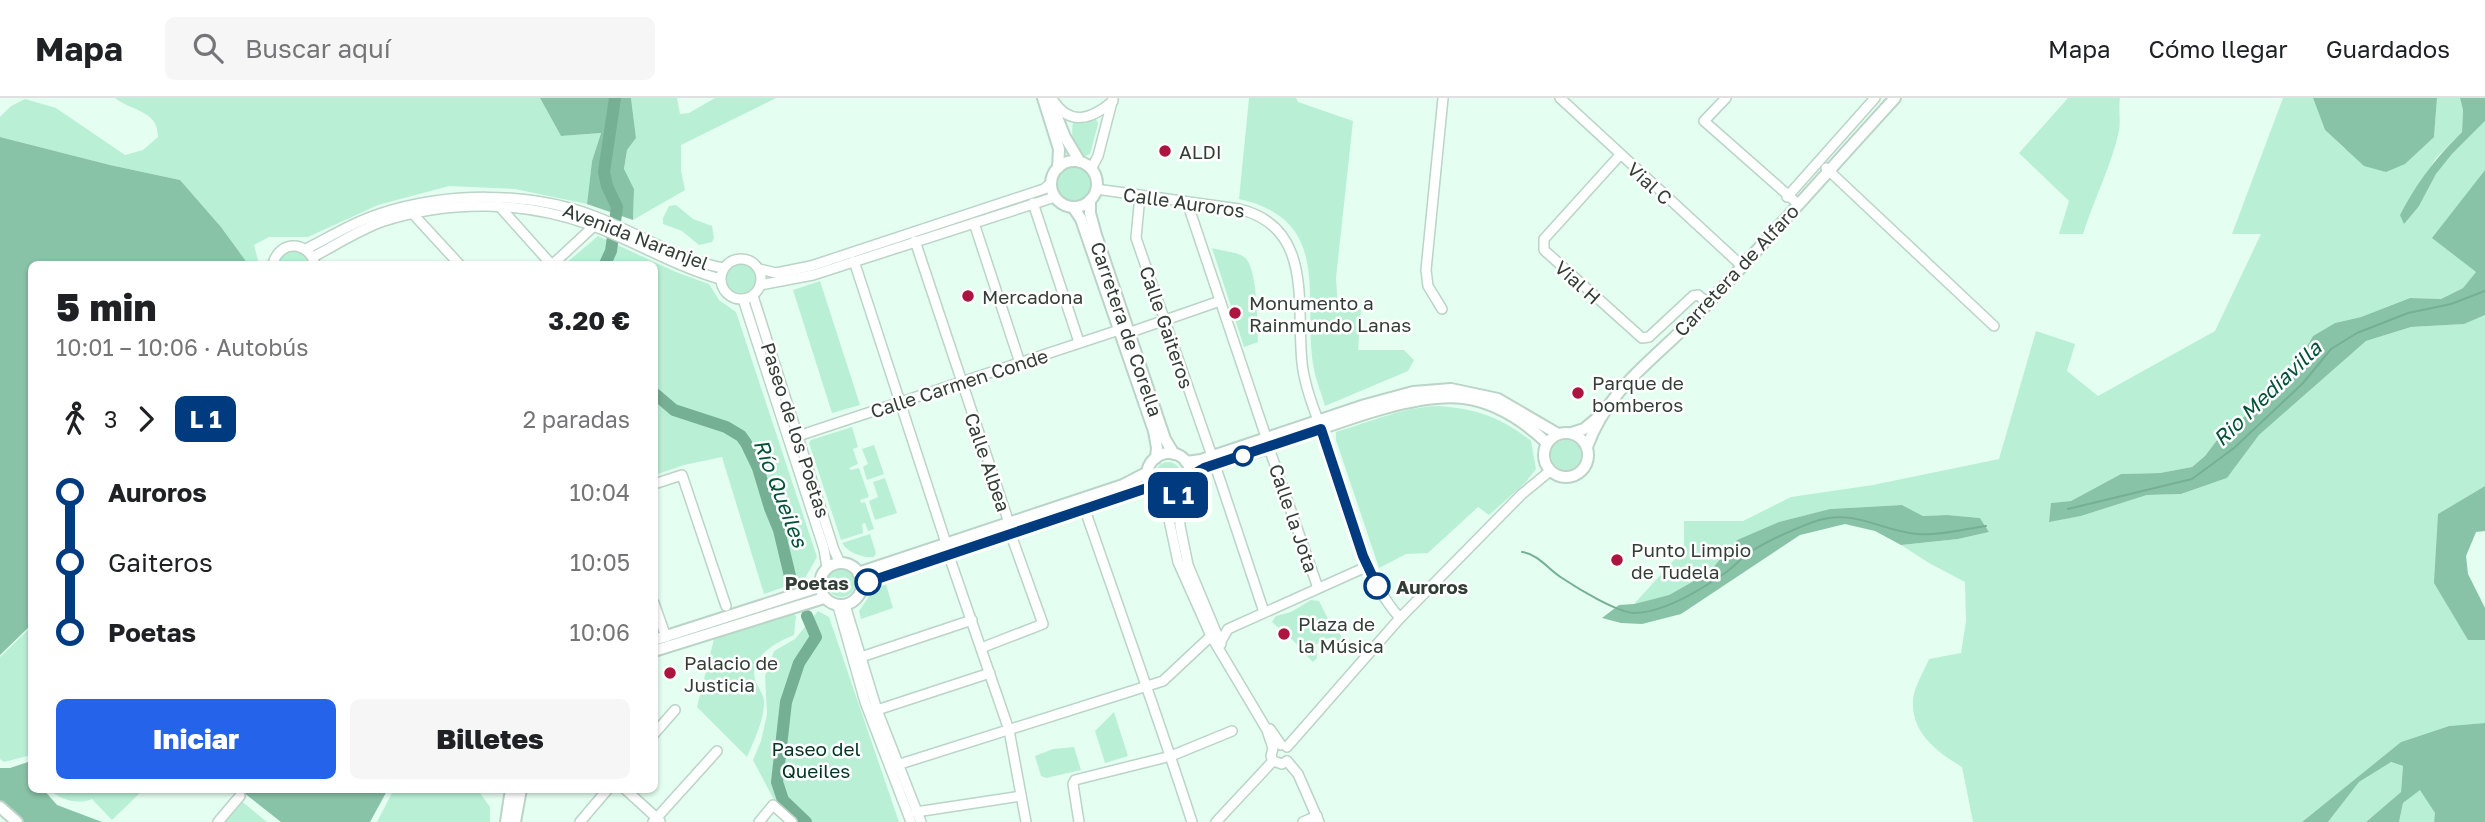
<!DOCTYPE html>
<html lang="es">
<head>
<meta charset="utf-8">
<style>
  :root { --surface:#fff; --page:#f6f6f6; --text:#202124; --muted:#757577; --line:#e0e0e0; --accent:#2563eb }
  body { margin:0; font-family:"Golos Text",sans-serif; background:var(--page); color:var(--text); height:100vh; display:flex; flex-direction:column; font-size:26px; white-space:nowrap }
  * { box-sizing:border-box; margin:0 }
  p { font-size:23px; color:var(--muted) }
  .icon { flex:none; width:38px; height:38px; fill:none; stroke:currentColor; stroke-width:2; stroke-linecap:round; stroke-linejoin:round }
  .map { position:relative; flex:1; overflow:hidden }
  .details { position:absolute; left:28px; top:163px; width:630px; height:532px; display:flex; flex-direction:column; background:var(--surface); border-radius:10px; box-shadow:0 2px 5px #0004 }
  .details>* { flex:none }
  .badge { padding:0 14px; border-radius:10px; font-size:24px; line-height:46px }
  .map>.badge { position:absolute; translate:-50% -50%; box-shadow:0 0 0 4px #fff }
  .legs { display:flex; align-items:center; gap:10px; height:77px; padding:0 28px; font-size:23px }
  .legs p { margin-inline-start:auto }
  .headline { display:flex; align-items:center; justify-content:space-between; height:119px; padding:0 28px }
  h1 { font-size:38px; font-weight:800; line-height:52px }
  .button { display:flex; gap:14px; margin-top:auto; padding:14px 28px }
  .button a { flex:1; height:80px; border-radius:10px; background:var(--accent); color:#fff; font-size:28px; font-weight:800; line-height:80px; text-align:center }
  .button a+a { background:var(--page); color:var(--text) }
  ul { padding:0 28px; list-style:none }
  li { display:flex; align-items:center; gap:24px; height:70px; font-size:26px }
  li i { display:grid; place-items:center; width:10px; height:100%; margin:0 9px; background:currentColor }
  li i::after { content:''; width:18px; height:18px; margin:-9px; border:5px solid; border-radius:50%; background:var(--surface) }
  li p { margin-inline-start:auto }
  li:first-child i { background:linear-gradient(#0000 50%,currentColor 0) }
  li:last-child i { background:linear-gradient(currentColor 50%,#0000 0) }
  header { display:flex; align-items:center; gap:42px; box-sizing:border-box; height:98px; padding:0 35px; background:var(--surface); border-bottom:2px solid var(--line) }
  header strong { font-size:33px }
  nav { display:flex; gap:38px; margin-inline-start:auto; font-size:24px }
  .search { width:490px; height:63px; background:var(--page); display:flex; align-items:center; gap:18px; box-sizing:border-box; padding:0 24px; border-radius:10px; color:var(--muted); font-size:26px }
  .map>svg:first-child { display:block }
  .green { fill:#b9f0d5 }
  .forest { fill:#88c2a7 }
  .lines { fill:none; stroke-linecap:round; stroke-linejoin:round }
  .stream { stroke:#75af94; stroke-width:2 }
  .river { stroke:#75af94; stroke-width:12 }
  .minor-casing { stroke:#bad4c7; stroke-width:12 }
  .major-casing { stroke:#bad4c7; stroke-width:14 }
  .minor { stroke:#fff; stroke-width:9 }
  .major { stroke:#fff; stroke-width:10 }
  .line-1-casing { stroke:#fff; stroke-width:16 }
  .line-1 { stroke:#003b80; stroke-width:10 }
  .poi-dot { fill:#ab153f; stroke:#fff; stroke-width:2.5 }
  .stop-1-dot { fill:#fff; stroke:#003b80; stroke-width:3.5 }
  .labels { text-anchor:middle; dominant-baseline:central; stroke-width:5; stroke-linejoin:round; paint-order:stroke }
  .poi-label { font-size:19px; fill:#333e38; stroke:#fff; text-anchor:start }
  .street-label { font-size:19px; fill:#333e38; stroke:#fff }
  .stop-label { font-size:19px; font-weight:bold; fill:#333e38; stroke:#fff; text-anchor:end }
  .park-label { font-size:19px; fill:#003321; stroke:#fff }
  .water-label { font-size:21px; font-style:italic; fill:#035238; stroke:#fff }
</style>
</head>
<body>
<header>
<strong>Mapa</strong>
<div class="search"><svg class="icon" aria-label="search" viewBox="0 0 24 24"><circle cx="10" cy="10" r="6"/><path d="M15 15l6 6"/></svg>Buscar aquí</div>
<nav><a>Mapa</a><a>Cómo llegar</a><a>Guardados</a></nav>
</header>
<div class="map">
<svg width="2485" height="724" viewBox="0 0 2485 724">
  <rect width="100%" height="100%" fill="#e4fef1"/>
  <!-- green -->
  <g class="green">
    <path d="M115 0H540L561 38 601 35 592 63 587 106 515 91 449 88 378 107 308 139H269L254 147 259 166H248L221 129 180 82 110 67 0 39V19L11 8 25 1 56 10 125 57 143 52 158 39C158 12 133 14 115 0Z"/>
    <polygon points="631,0 677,0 680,16 689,15 715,0 776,0 681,47 681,73 685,92 633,122 634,91 624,72 627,52 636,40"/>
    <path d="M1249 0H1296L1298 4 1353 23 1336 180 1338 210 1361 212 1358 252H1404L1414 262 1408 273 1325 308C1321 294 1315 280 1313 266 1303 195 1332 122 1239 101Z"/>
    <path d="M2068 0H2120C2118 11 2121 22 2119 33 2111 69 2094 101 2083 136H2059L2069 103 2019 55Z"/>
    <path d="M2283 0H2313L2325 32 2345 51 2434 39 2437 0H2460L2463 12 2462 34 2437 59 2400 117 2419 108 2436 76 2452 56 2485 23V72L2433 140 2476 174 2463 190 2441 201 2410 200 2361 219 2335 225 2313 238 2280 295 2263 309 2236 323 2217 342 2205 358 2192 369 2160 375 2121 376 2071 403 2052 405 2049 423 2081 418 2147 397 2181 396 2227 380 2259 337 2366 243 2411 229 2463 226 2485 217V388L2438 416 2468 542H2485V625L2449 628 2401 644 2302 724H1973L1962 669C1937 654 1911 635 1913 602 1914 589 1924 573 1929 561L1961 555 1966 523 1965 484 1929 465 1901 447 1958 441 1989 434 1980 420 1947 417 1923 418 1902 407 1830 411 1780 424 1737 442 1708 475 1669 497 1634 506 1684 451V423H1743L1791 399 1873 387 1999 361 2036 233 2075 246 2067 273 2098 298 2215 233 2261 136H2232Z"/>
    <path d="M1096 21 1098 26 1090 56 1083 59C1072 51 1071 36 1073 24Z"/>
    <circle cx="1074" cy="86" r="17"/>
    <polygon points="676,107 693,121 712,128 714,140 712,144 699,147 682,133 663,126 663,120 669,108"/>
    <polygon points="598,138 676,174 709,186 719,202 736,214 817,459 804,482 764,496 722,359 684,367 655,377 654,166 565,166"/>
    <path d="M1212 150C1221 153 1235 153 1244 159 1258 168 1257 226 1258 244L1244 249Z"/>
    <polygon points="292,152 303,155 309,166 278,166 282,157"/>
    <circle cx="741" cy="179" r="16"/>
    <polygon points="820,183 860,307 832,315 793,192"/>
    <path d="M1438 308C1477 311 1501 319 1531 343L1536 371 1525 385 1489 417 1478 409 1428 455 1406 456 1379 470 1336 342V334C1370 324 1403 309 1438 308Z"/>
    <polygon points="852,329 858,349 853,351 858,366 849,370 851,372 859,370 869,399 860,402 861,405 865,404 874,431 868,433 865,425 862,426 863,435 841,442 809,345 811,342"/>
    <circle cx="1566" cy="357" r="15"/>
    <polygon points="874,347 884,376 867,382 863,369 868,366 862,351"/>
    <circle cx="1168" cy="377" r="13"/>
    <polygon points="885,380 897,415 875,422 869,403 878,399 873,384"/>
    <path d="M870 436 876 455 874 459C863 460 848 455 842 445Z"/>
    <circle cx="841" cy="485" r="14"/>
    <polygon points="885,483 893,510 861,521 859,513 877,487"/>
    <polygon points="1311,502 1319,503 1328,521 1330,521 1343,541 1338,544 1330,540 1321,542 1316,547 1317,560 1313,564 1306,557 1307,555 1272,524 1276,518 1291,514"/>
    <polygon points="818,513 829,519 899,724 803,724 773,700 753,662 761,643 767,616 765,578 774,553 795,541"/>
    <path d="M790 515 796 518 794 537C777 544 749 558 755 582 757 588 763 595 764 602 765 621 754 642 747 659L697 609 714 541Z"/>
    <polygon points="31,529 31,657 4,664 0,661 0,559"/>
    <polygon points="1114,614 1128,658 1105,665 1095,633"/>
    <polygon points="1074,649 1081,672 1046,680 1041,678 1035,658 1053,651"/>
    <polygon points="2390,664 2403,668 2401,694 2366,724 2328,724 2359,684"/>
    <path d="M50 691H144L112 722 92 701C79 707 59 702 50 691Z"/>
    <polygon points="394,691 477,691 490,709 490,724 377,724"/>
    <polygon points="2420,691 2435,715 2434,724 2399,724 2403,705"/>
    <polygon points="240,702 267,724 221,724"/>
  </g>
  <!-- forest -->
  <g class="forest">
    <polygon points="540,0 631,0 636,40 627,52 624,71 634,91 633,122 587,106 592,63 601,35 561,38"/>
    <polygon points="2313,0 2437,0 2434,39 2405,66 2386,74 2364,68 2325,32"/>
    <path d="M2460 0H2485V23L2452 56 2436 76 2419 108 2404 126 2400 117C2418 83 2435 61 2462 34L2463 12Z"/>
    <polygon points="0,39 110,67 180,82 221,129 248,166 32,166 31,527 0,557"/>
    <polygon points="2485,72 2485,217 2464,226 2411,229 2366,243 2259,337 2227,380 2181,396 2147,397 2081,418 2049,424 2051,405 2071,403 2121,376 2160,375 2192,369 2205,358 2217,342 2236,323 2263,309 2280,295 2313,238 2335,225 2361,219 2410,200 2441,201 2463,190 2476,174 2432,140"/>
    <polygon points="2485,388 2485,433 2476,434 2466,458 2468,476 2485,510 2485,542 2468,542 2434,485 2438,416"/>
    <polygon points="1902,407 1923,418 1947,417 1980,420 1989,434 1958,441 1901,447 1875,433 1845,426 1800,437 1681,516 1642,526 1621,525 1602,520 1619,507 1634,506 1669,497 1708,475 1737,442 1779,424 1830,411"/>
    <polygon points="2485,625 2485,724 2434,724 2435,715 2420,692 2403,705 2399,724 2366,724 2401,694 2403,668 2391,664 2359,684 2328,724 2302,724 2401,644 2449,628"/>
    <polygon points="31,663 32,691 43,691 57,707 102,724 23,724 0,703 0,670 10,670"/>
    <polygon points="239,691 388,691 370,724 281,724"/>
  </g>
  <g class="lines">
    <!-- stream -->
    <g class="stream">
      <polyline points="2068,411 2192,381 2234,350 2303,285 2331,251 2357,235 2408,215 2451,206 2485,193"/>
      <path d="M1522 454C1538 456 1549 472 1562 480 1577 490 1616 514 1634 515 1663 515 1702 491 1725 475 1734 469 1741 460 1750 454 1769 442 1792 432 1813 424 1853 409 1880 433 1917 436 1939 438 1964 431 1986 428"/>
    </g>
    <!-- river -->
    <g class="river">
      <polyline points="605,166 611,153 617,109 607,88 604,74 615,0"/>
      <polyline points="654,295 674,312 726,329 741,338 746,345 758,370 770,410 779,432 790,478"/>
      <polyline points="806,724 783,702 777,684 786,604 799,565 816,539 807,518"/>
    </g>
    <defs>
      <g id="minor">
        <polyline points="1560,0 1742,168"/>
        <polyline points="1726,0 1704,23 1798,106"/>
        <path d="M1053 2C1070 29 1092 21 1113 3"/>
        <polyline points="1620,57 1544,141 1544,152 1642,240 1649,239 1693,198 1698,197 1708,205"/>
        <polyline points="1826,70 1994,228"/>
        <polyline points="1091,71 1098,58 1113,0"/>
        <path d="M1096 91 1239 111C1314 129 1296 207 1302 265 1304 284 1311 304 1318 322"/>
        <polyline points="1140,97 1136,140 1212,358"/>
        <polyline points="1787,99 1875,0"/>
        <polyline points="1187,104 1266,339"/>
        <polyline points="1033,105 1079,244"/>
        <polyline points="500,109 551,166"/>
        <polyline points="413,116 459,166"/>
        <polyline points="974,125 1020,265"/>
        <polyline points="915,143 1009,425"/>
        <path d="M306 151C330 139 353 124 379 116 446 94 528 93 594 118 638 135 677 161 723 170"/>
        <path d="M313 159C336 147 360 131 384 123 450 102 523 103 588 126 633 142 674 168 720 181"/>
        <circle cx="741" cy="181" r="20"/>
        <polyline points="854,163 946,445"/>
        <path d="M273 166C279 142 308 142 315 166"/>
        <polyline points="553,166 594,128"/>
        <polyline points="759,171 776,175 811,168 1044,91 1051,85"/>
        <polyline points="760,187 813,177 1055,99"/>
        <polyline points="753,198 834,452 840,465"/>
        <polyline points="743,201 824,451 827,470"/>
        <polyline points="1442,211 1428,188 1426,172 1443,0"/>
        <polyline points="1128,235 1220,203"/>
        <path d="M1321 331C1340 390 1359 475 1400 520"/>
        <polyline points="798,338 1119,232"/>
        <polyline points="1269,350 1318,490"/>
        <polyline points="1215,367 1264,514"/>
        <polyline points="654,386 682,377 726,508"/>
        <polyline points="1179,396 1180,428 1188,467 1221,546"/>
        <polyline points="1164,398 1178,464 1211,538 1267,632 1273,650 1271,658 1273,663 1282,666 1287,663"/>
        <path d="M1085 412C1121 516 1158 619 1192 724"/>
        <polyline points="949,458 1009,632 1026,724"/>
        <polyline points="654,505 666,539"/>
        <polyline points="845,507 877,612 921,724"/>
        <polyline points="838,508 865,604 911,724"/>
        <polyline points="1220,545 1228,531 1366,469"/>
        <polyline points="981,550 1043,526 1011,437"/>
        <polyline points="861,559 972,522"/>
        <polyline points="877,612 990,575"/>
        <polyline points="1270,631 1281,647"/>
        <polyline points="654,636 675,612"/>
        <polyline points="1287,649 1400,520 1522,396 1550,373"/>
        <polyline points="1287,663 1298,676 1319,724"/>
        <polyline points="897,667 1163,583 1211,538"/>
        <polyline points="625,691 660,723"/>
        <polyline points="916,714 1021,698"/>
        <polyline points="218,724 240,698"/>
        <polyline points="580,724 608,691"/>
        <polyline points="653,724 717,653"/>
        <polyline points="759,724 773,707 792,724"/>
        <polyline points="1079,724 1073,686 1075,682 1171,658 1232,633"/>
        <polyline points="1216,724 1273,663"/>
        <polyline points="1303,724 1317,718"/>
      </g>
      <g id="major">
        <polyline points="1043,0 1059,51 1058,70"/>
        <polyline points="1051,4 1065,39 1080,64"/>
        <circle cx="1074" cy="86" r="23"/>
        <polyline points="1090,102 1090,115 1096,137 1165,341 1174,356"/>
        <polyline points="1073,109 1081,121 1154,333 1157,350 1156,360"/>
        <circle cx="1566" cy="357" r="22"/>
        <polyline points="1572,335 1584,331 1596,321"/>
        <path d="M1587 349C1609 288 1657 260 1698 216 1765 145 1829 72 1895 0"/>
        <circle cx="1169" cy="377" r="22"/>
        <polyline points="1186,364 1201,362 1365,307 1413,294 1451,291 1498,301 1558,336"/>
        <path d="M1191 379 1204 370C1226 363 1249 357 1271 349 1322 331 1410 294 1463 300 1495 304 1524 323 1547 345"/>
        <circle cx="841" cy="486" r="21"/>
        <polyline points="858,475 1123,387 1148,374"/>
        <polyline points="862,486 1126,396 1151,390"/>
        <polyline points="654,542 819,489"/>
        <polyline points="654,553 824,500"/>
        <polyline points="0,709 17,724"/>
        <polyline points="506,724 511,691"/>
        <polyline points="515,724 521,691"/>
      </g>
    </defs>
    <!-- minor casing -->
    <use href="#minor" class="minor-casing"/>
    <!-- major casing -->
    <use href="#major" class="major-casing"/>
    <!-- minor -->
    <use href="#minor" class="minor"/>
    <!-- major -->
    <use href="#major" class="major"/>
  </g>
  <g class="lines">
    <defs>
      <path id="line-1" d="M868 484 1147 390H1151C1169 408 1181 398 1190 380 1193 376 1199 373 1204 370L1321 331 1363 458 1377 488"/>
    </defs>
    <!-- line-1 casing -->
    <use href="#line-1" class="line-1-casing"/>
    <!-- line-1 -->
    <use href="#line-1" class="line-1"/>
  </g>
  <!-- markers -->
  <g class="poi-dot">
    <circle cx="1165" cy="53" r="7"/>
    <circle cx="968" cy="198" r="7"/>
    <circle cx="1235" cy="215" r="7"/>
    <circle cx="1578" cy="295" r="7"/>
    <circle cx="1617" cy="462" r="7"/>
    <circle cx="1284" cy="536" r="7"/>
    <circle cx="670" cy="575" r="7"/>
  </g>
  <g class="stop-1-dot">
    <circle cx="1243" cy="358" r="9"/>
    <circle cx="868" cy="484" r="12"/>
    <circle cx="1377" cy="488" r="12"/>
  </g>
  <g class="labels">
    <!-- poi labels -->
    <g class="poi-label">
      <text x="1179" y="53">ALDI</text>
      <text x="982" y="198">Mercadona</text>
      <text x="1249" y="204">Monumento a<tspan x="1249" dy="22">Rainmundo Lanas</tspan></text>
      <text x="1592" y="284">Parque de<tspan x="1592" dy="22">bomberos</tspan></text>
      <text x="1631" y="451">Punto Limpio<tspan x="1631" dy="22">de Tudela</tspan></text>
      <text x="1298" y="525">Plaza de<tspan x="1298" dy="22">la Música</tspan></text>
      <text x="684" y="564">Palacio de<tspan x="684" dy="22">Justicia</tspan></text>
    </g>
    <!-- street labels -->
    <g class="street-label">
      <text transform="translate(1650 85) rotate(42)">Vial C</text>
      <text transform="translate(1184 104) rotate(8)">Calle Auroros</text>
      <text transform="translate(636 138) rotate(21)">Avenida Naranjel</text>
      <text transform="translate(1736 172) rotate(-47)">Carretera de Alfaro</text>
      <text transform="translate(1578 184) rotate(42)">Vial H</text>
      <text transform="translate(1167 229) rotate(71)">Calle Gaiteros</text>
      <text transform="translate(1127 231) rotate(71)">Carretera de Corella</text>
      <text transform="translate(959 285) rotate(-18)">Calle Carmen Conde</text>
      <text transform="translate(796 332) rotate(72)">Paseo de los Poetas</text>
      <text transform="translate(988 364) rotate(71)">Calle Albea</text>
      <text transform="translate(1294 420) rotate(71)">Calle la Jota</text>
    </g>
    <!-- stop labels -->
    <g class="stop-label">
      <text x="849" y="484">Poetas</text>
      <text x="1396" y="488" text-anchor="start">Auroros</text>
    </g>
    <!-- park labels -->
    <g class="park-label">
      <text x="816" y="650">Paseo del<tspan x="816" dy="22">Queiles</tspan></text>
    </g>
    <!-- water labels -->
    <g class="water-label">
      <text transform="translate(2267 295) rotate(-44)">Rio Mediavilla</text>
      <text transform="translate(781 395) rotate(69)">Río Queiles</text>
    </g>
  </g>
</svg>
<b class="badge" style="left:1178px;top:397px;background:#003b80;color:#fff">L 1</b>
<section class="details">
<div class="headline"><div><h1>5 min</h1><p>10:01 – 10:06 · Autobús</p></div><b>3.20 €</b></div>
<div class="legs"><svg class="icon" aria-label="walk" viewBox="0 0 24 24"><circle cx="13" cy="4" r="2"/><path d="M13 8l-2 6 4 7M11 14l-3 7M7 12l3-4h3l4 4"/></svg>3<svg class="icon" aria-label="forward" viewBox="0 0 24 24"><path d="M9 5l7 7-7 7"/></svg><b class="badge" style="background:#003b80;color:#fff">L 1</b><p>2 paradas</p></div>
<ul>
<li><i style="color:#003b80"></i><b>Auroros</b><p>10:04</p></li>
<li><i style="color:#003b80"></i><span>Gaiteros</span><p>10:05</p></li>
<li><i style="color:#003b80"></i><b>Poetas</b><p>10:06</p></li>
</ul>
<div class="button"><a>Iniciar</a><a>Billetes</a></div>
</section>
</div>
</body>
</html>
